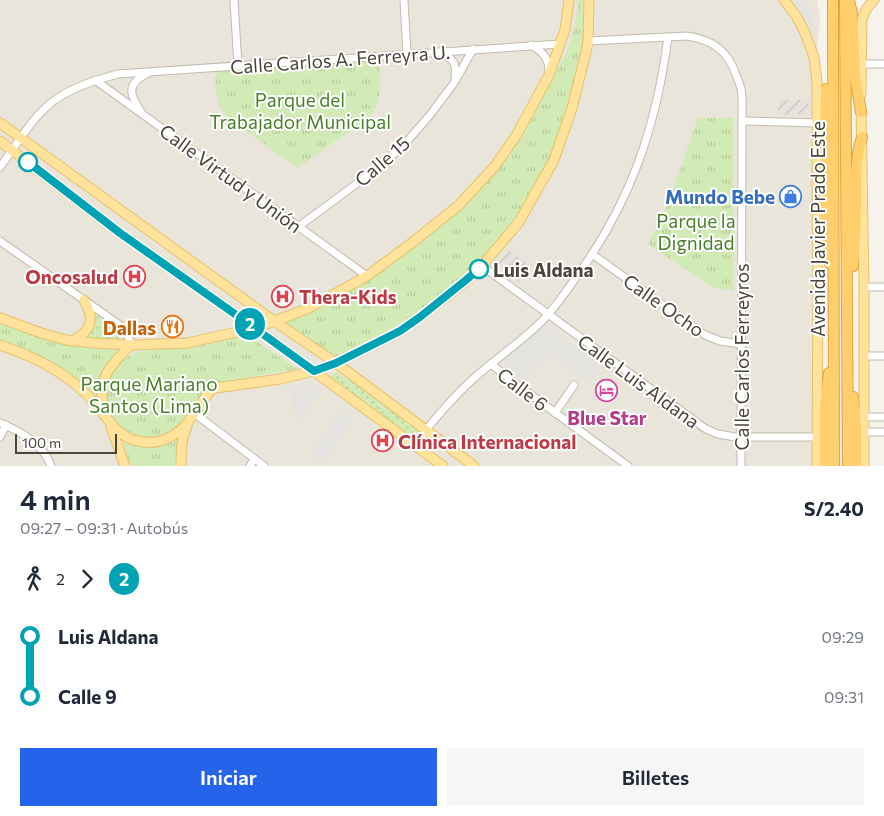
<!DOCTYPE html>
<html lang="es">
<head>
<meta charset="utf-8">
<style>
  :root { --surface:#fff; --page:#f6f6f7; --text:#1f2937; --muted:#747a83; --accent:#2563eb }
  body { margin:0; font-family:Commissioner,sans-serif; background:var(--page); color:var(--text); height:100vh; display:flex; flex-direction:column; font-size:19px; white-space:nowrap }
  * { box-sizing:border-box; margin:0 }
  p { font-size:16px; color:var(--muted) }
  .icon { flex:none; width:28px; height:28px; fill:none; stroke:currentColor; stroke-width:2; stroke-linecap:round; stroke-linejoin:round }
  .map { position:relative; height:466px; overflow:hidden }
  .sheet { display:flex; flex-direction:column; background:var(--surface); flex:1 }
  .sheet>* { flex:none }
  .badge { padding:0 10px; border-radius:16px; font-size:18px; line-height:32px }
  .scale { position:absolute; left:15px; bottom:12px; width:102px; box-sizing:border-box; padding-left:5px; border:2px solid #4b4439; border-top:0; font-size:14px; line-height:18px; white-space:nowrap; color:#4b4439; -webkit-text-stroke:4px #fff; paint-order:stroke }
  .map>.badge { position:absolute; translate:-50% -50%; box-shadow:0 0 0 2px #fff }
  .legs { display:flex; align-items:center; gap:8px; height:55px; padding:0 20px; font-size:16px }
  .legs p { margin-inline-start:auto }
  .head { display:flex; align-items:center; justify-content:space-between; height:85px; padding:0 20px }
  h1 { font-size:28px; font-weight:600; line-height:38px }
  .button { display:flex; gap:10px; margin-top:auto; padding:10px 20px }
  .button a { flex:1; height:58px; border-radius:0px; background:var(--accent); color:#fff; font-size:20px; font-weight:600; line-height:58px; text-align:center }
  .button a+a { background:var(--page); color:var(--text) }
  ul { padding:0 20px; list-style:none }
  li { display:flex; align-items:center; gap:18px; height:60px; font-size:19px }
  li i { display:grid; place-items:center; width:8px; height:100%; margin:0 6px; background:currentColor }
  li i::after { content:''; width:12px; height:12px; margin:-6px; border:4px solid; border-radius:50%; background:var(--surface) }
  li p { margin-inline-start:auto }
  li:first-child i { background:linear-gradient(#0000 50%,currentColor 0) }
  li:last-child i { background:linear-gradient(currentColor 50%,#0000 0) }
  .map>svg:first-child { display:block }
  .residential { fill:#eae5da }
  .industrial { fill:url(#industrial-furrows) }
  .grass { fill:url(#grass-dots) }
  .park { fill:url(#park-tufts) }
  .parking { fill:#e5e3e0 }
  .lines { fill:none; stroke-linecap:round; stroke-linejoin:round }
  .minor-casing { stroke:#c2bbae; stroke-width:9 }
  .major-casing { stroke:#e6c16a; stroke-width:11 }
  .highway-casing { stroke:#e0a43c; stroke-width:12 }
  .minor { stroke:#fff; stroke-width:7 }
  .major { stroke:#ffe39c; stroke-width:9 }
  .highway { stroke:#ffcf6e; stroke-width:10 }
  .line-1-casing { stroke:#fff; stroke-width:11 }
  .line-1 { stroke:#00a3b4; stroke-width:8 }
  .stop-1-dot { fill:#fff; stroke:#00a3b4; stroke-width:2.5 }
  .labels { text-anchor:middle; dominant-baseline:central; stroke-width:4; stroke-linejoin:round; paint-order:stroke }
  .street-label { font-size:19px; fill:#4b4439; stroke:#fff }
  .park-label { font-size:19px; fill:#4a7f2a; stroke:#fff }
  .shop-label { font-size:19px; font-weight:bold; fill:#366cbe; stroke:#fff; text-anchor:end }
  .stop-label { font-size:19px; font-weight:bold; fill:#4b4439; stroke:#fff; text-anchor:start }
  .health-label { font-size:19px; font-weight:bold; fill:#be3a42; stroke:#fff; text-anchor:start }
  .food-label { font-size:19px; font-weight:bold; fill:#c56008; stroke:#fff; text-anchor:end }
  .hotel-label { font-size:19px; font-weight:bold; fill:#b23c85; stroke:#fff }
</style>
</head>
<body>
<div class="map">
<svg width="884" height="466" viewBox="0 0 884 466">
  <defs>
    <pattern id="industrial-furrows" width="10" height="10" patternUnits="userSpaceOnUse" patternTransform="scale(1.25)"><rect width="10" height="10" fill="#e6e2dd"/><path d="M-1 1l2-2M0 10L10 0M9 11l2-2" fill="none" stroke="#c7c3be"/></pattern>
    <pattern id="grass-dots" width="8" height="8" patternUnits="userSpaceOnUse" patternTransform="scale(1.25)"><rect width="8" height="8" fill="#d2eab5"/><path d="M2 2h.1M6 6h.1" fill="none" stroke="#b6ca9c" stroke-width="1.8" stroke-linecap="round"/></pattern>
    <pattern id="park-tufts" width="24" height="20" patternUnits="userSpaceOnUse" patternTransform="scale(1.25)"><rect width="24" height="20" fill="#d2eab5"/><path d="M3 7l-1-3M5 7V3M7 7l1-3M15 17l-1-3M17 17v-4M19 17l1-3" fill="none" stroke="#b6ca9c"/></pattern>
  </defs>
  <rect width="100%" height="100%" fill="#f6f3ec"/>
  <!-- residential -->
  <polygon class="residential" points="0,0 817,0 820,18 817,50 819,58 823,359 823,466 0,466"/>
  <!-- industrial -->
  <g class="industrial">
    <polygon points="777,100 809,100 809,114 778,115"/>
    <polygon points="508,249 530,267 518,282 496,265"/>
  </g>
  <!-- grass -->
  <g class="grass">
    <polygon points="102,315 120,329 119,338 117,341 89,339 87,335 93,328 96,316"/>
    <polygon points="337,372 423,433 416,440 327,377"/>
  </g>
  <!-- park -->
  <g class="park">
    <path d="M577 0H583V48L575 84 563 125 550 157 524 203 506 233 472 269 413 316 336 359 283 324C298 318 314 313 328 304 365 284 396 255 429 230 453 211 479 193 498 170 518 145 532 116 547 89 563 60 578 34 577 0Z"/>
    <path d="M380 59C380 82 384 102 368 119L297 168 230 119C214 104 216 90 215 70Z"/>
    <polygon points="698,118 733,118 734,291 712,287 648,244 665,211 675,184"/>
    <path d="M0 324 49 340 78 347 121 351C104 363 98 378 97 398L50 359 0 340Z"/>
    <path d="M246 334 298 369 214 383C211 386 208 388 205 390 192 404 185 424 167 433 120 456 81 386 126 358 141 348 171 348 189 345 208 342 227 338 246 334Z"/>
    <path d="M178 440 179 466H130L123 442C142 450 159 449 178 440Z"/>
  </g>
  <!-- parking -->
  <g class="parking">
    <polygon points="789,0 803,0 805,2 811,12 813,24 809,35"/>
    <polygon points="544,322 602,368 589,382 549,354 524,381 500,364"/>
    <polygon points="307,381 322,392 297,420 289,387"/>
    <polygon points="341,410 353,419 322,463 310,454"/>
  </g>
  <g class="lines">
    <defs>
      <g id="minor">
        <polyline points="234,0 238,66"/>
        <polyline points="404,0 407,54"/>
        <path d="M588 41 687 36C712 40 728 50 736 75 738 79 740 85 741 89 743 100 742 111 742 121L741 466"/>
        <path d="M531 45C542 51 549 58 549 71"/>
        <path d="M440 52C453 59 457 62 455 78"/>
        <polyline points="861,64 884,64"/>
        <polyline points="95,80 367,276"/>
        <path d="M141 112C129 94 126 84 148 73"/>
        <polyline points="742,121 820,123"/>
        <path d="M0 167C16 146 30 120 51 103 69 88 96 80 118 74L560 44"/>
        <polyline points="298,227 363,179 403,146 430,115 454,83 473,49"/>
        <polyline points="0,241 121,326 128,336 131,345"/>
        <polyline points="592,254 705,335 720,341 741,344"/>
        <polyline points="482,266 706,429 718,434 735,437 817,437"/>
        <polyline points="864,287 884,287"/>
        <polyline points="864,356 884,356"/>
        <polyline points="491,364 512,381 628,466"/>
        <polyline points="194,413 264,466"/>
        <polyline points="555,413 574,385"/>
        <polyline points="864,417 884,417"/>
        <path d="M0 423C20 431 44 445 51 466"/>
        <polyline points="864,432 884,432"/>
        <polyline points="0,437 6,425"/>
        <path d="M414 445C432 422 451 399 472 380 494 360 518 344 539 324 553 311 564 294 575 279 630 204 656 129 668 37"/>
        <polyline points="250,466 254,459"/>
      </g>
      <g id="major">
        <polyline points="784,0 797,17 805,33 814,57 817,82 817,206 818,278 817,466"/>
        <polyline points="861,94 862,19 867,8 874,0"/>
        <polyline points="861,107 864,287 864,466"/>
        <polyline points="0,123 274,321 336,363 474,466"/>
        <polyline points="0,141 120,233 255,328 443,466"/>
        <polyline points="0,318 41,333 66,340 94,343 131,345 187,343 255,328 291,315 309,308 367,276 413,242 459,205 495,166 516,136 549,75 565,30 569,0"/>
        <path d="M71 341C92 332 95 319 84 300"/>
        <path d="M0 345C19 352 39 359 55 370 69 378 85 392 96 404 103 412 108 421 115 428 130 444 155 447 174 435 190 425 198 406 210 391L216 388 280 379 314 371 336 363 400 331 420 317 466 281 482 266 519 222 554 160 572 108 587 48 588 41 589 0"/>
        <path d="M105 411C95 381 110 365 131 345"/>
        <polyline points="111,427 125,466"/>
        <path d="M181 466C181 452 181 440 187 426"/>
      </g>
      <g id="highway">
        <polyline points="833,0 834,466"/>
        <polyline points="845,0 848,466"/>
        <polyline points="849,0 852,13 855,76 861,112"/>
        <polyline points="826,89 825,164 826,249 830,264"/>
        <polyline points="817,206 822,187"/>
        <path d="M853 266C855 245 856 224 856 203 856 181 855 158 862 137"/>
        <polyline points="853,397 856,425 856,466"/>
        <polyline points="825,466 825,407 829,373"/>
      </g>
    </defs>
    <!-- minor casing -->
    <use href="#minor" class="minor-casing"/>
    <!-- major casing -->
    <use href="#major" class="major-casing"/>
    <!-- highway casing -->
    <use href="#highway" class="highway-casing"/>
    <!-- minor -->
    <use href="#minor" class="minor"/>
    <!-- major -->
    <use href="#major" class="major"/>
    <!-- highway -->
    <use href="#highway" class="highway"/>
  </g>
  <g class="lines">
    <defs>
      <polyline id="line-1" points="28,162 120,233 242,319 314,371 336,363 400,331 420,317 466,280 479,269"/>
    </defs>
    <!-- line-1 casing -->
    <use href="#line-1" class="line-1-casing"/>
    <!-- line-1 -->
    <use href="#line-1" class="line-1"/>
  </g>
  <!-- icons -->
  <defs>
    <symbol id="shop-ring" viewBox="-11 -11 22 22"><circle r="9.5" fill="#fff" stroke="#3f7fe0" stroke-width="1.5"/><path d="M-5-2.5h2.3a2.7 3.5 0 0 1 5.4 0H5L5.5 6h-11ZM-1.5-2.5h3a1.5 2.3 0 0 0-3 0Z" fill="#3f7fe0"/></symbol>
    <symbol id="hospital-ring" viewBox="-11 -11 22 22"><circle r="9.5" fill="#fff" stroke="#e0444e" stroke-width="1.5"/><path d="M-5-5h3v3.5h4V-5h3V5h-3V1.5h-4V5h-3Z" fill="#e0444e"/></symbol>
    <symbol id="restaurant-ring" viewBox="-11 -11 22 22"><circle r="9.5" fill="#fff" stroke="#e8710a" stroke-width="1.5"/><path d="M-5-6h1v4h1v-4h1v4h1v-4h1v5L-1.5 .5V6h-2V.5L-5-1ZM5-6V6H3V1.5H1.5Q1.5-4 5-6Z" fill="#e8710a"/></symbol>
    <symbol id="hotel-ring" viewBox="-11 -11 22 22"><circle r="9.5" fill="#fff" stroke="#d1479c" stroke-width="1.5"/><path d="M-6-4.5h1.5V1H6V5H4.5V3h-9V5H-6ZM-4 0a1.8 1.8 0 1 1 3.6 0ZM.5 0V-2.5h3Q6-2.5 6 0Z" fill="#d1479c"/></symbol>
  </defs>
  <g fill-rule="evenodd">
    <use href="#shop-ring" x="778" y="184" width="25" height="25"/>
    <use href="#hospital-ring" x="122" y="264" width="25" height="25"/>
    <use href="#hospital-ring" x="270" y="284" width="25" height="25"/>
    <use href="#restaurant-ring" x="160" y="314" width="25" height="25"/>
    <use href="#hotel-ring" x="594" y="378" width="25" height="25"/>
    <use href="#hospital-ring" x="370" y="428" width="25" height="25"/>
  </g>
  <!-- markers -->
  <g class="stop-1-dot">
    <circle cx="28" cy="162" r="9"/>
    <circle cx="479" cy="269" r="9"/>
  </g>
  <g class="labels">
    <!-- street labels -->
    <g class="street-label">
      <text transform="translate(340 59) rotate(-4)">Calle Carlos A. Ferreyra U.</text>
      <text transform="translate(382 161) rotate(-41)">Calle 15</text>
      <text transform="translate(231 178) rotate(36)">Calle Virtud y Unión</text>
      <text transform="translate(817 229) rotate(-90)">Avenida Javier Prado Este</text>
      <text transform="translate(664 305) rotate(35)">Calle Ocho</text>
      <text transform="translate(741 357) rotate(-90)">Calle Carlos Ferreyros</text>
      <text transform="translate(639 381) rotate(36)">Calle Luis Aldana</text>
      <text transform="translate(523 389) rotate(37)">Calle 6</text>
    </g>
    <!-- park labels -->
    <g class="park-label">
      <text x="300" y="99">Parque del<tspan x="300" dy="22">Trabajador Municipal</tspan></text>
      <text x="696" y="220">Parque la<tspan x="696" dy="22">Dignidad</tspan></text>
      <text x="149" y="383">Parque Mariano<tspan x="149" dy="22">Santos (Lima)</tspan></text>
    </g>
    <!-- shop labels -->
    <g class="shop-label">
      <text x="775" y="196">Mundo Bebe</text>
    </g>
    <!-- stop labels -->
    <g class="stop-label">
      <text x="493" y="269">Luis Aldana</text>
    </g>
    <!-- health labels -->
    <g class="health-label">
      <text x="118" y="276" text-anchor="end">Oncosalud</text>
      <text x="299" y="296">Thera-Kids</text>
      <text x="398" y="441">Clínica Internacional</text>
    </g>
    <!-- food labels -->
    <g class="food-label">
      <text x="156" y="327">Dallas</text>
    </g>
    <!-- hotel labels -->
    <g class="hotel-label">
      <text x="607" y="417">Blue Star</text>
    </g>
  </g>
</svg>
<div class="scale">100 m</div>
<b class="badge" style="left:250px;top:324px;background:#00a3b4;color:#fff">2</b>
</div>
<section class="sheet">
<div class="head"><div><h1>4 min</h1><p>09:27 – 09:31 · Autobús</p></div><b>S/2.40</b></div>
<div class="legs"><svg class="icon" aria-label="walk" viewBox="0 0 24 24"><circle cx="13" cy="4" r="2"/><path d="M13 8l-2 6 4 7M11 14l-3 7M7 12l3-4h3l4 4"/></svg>2<svg class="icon" aria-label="forward" viewBox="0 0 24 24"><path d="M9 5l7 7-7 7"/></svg><b class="badge" style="background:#00a3b4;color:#fff">2</b></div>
<ul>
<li><i style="color:#00a3b4"></i><b>Luis Aldana</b><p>09:29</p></li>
<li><i style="color:#00a3b4"></i><b>Calle 9</b><p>09:31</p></li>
</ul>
<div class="button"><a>Iniciar</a><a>Billetes</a></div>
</section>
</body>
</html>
